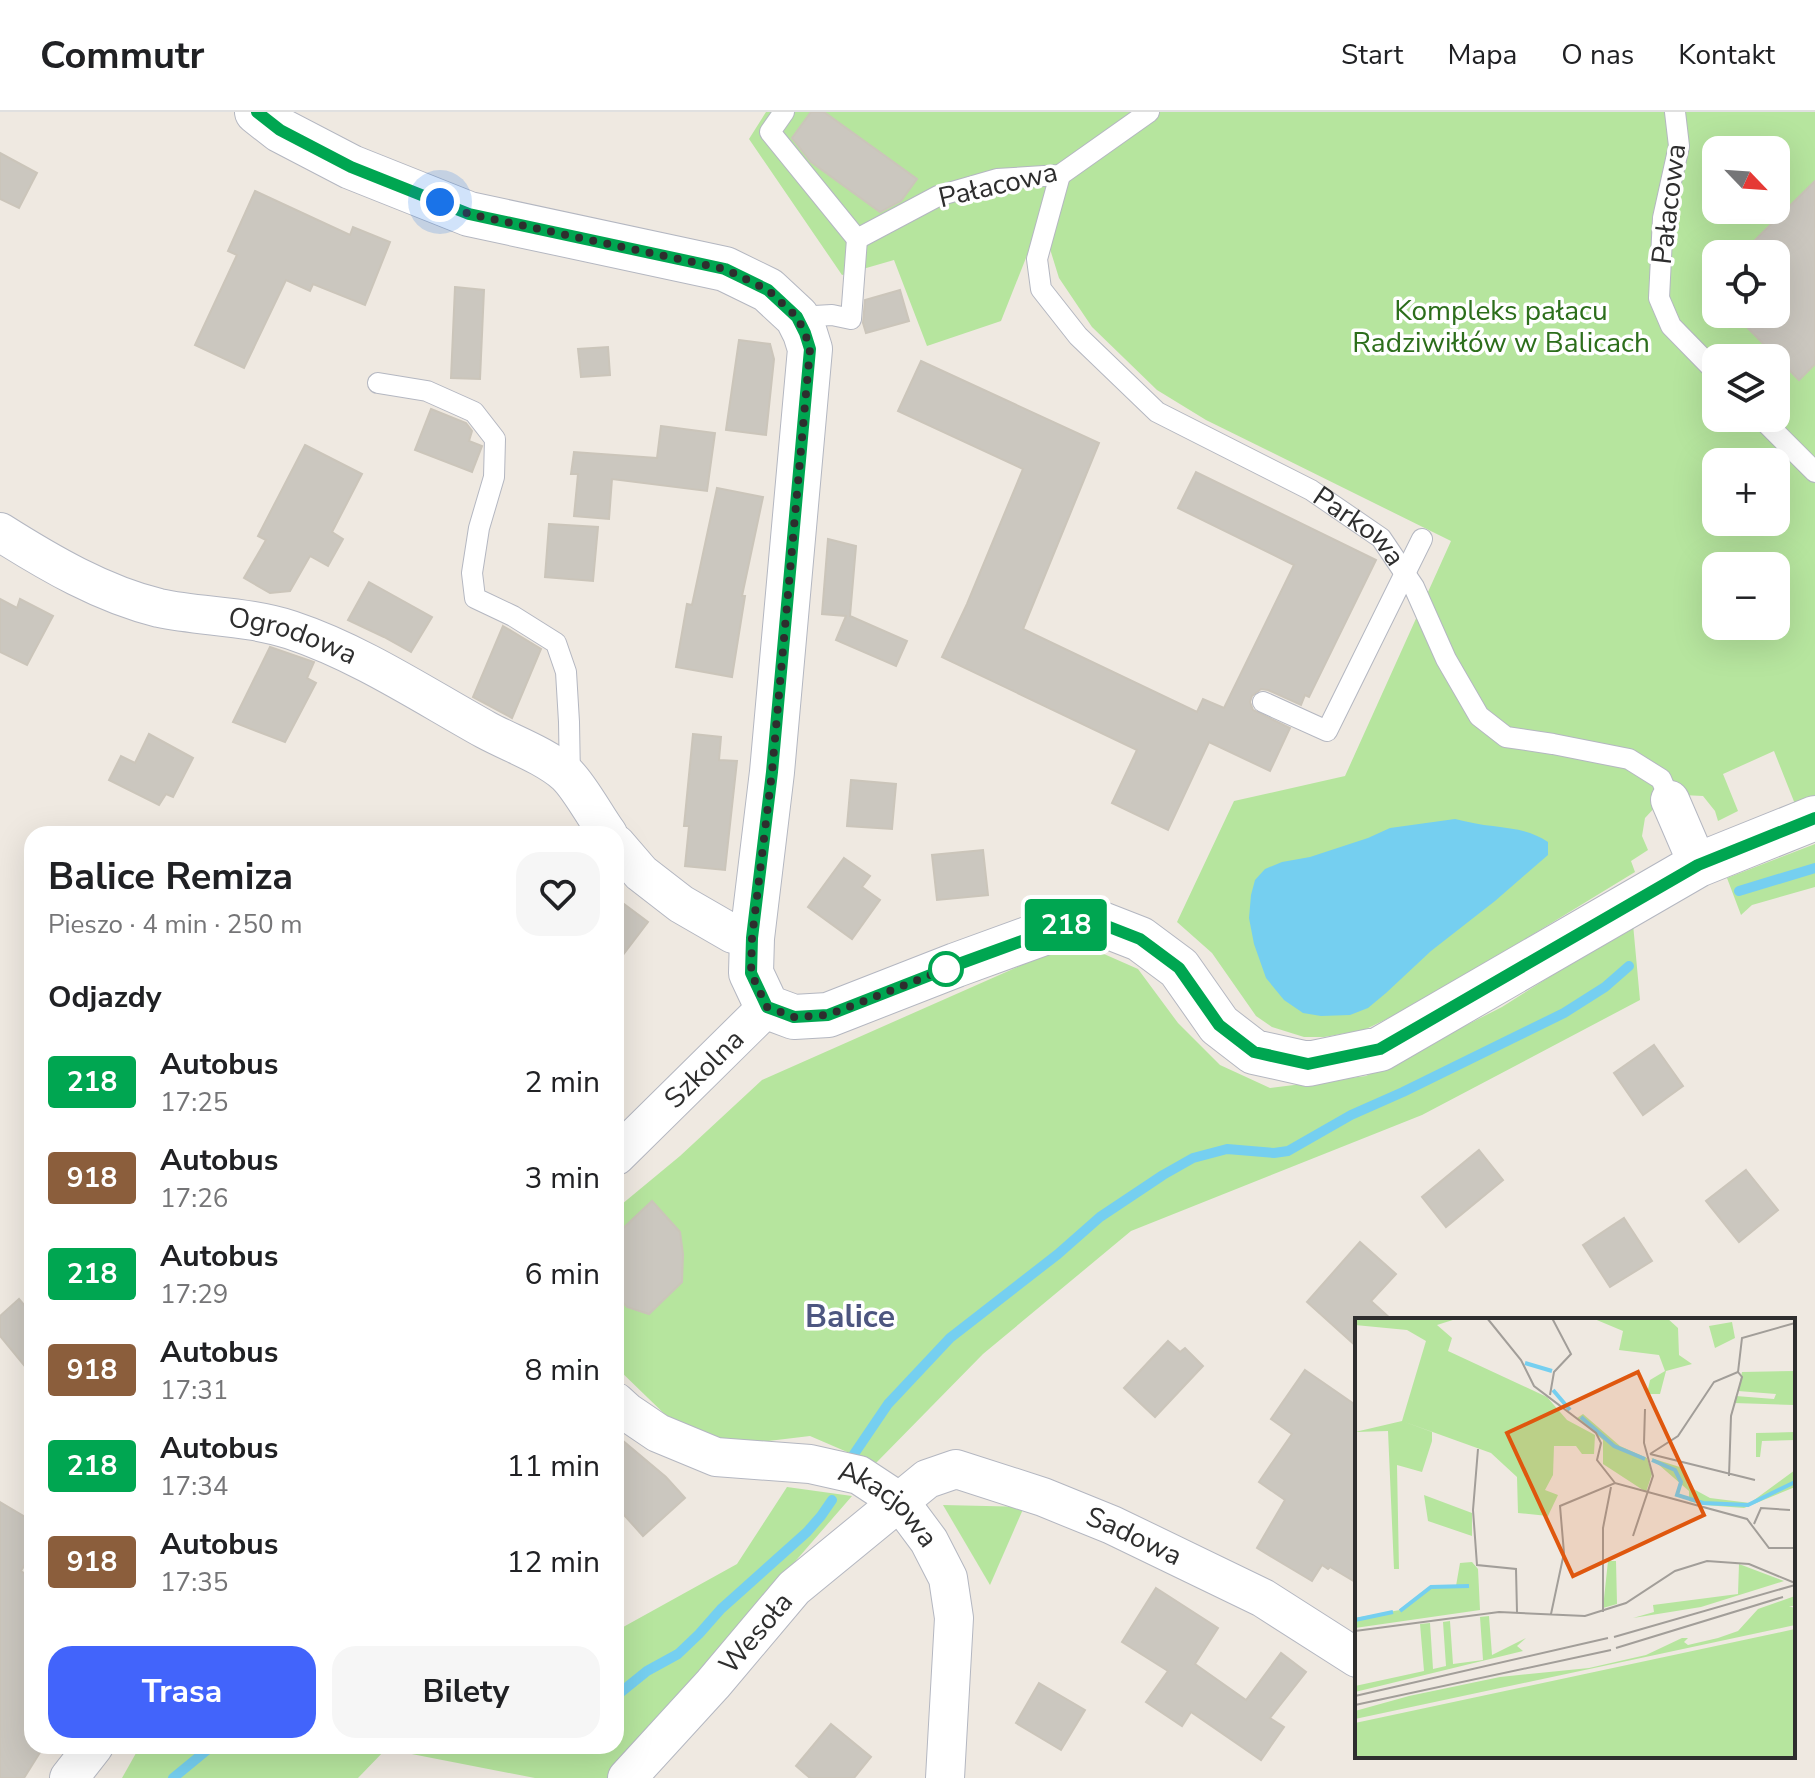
<!DOCTYPE html>
<html lang="pl">
<head>
<meta charset="utf-8">
<style>
  :root { --surface:#fff; --page:#f6f6f6; --text:#202124; --muted:#757577; --line:#e0e0e0; --accent:#4264fb }
  body { margin:0; font-family:"Nunito Sans",sans-serif; background:var(--page); color:var(--text); height:100vh; display:flex; flex-direction:column; font-size:30px; white-space:nowrap }
  * { box-sizing:border-box; margin:0 }
  p { font-size:26px; color:var(--muted) }
  .icon { flex:none; width:44px; height:44px; fill:none; stroke:currentColor; stroke-width:2; stroke-linecap:round; stroke-linejoin:round }
  .map { position:relative; flex:1; overflow:hidden }
  .side { position:absolute; left:24px; top:714px; width:600px; height:928px; display:flex; flex-direction:column; background:var(--surface); border-radius:24px; box-shadow:0 8px 32px #0002 }
  .side>* { flex:none }
  .badge { padding:0 16px; border-radius:6px; font-size:28px; line-height:52px }
  .needle { width:52px; rotate:115deg }
  .fabs { position:absolute; left:1702px; top:24px; display:grid; gap:16px }
  .fabs a { display:grid; place-items:center; width:88px; height:88px; border-radius:16px; background:var(--surface); box-shadow:0 8px 32px #0002; font-size:40px }
  .you { position:absolute; width:40px; height:40px; margin:-20px; border:6px solid #fff; border-radius:50%; background:#1a73e8; box-shadow:0 0 0 12px #1a73e833 }
  .map>.badge { position:absolute; translate:-50% -50%; box-shadow:0 0 0 4px #fff }
  h2 { padding:0 24px; font-size:30px; line-height:72px }
  .round { display:grid; place-items:center; flex:none; width:84px; height:84px; border-radius:24px; background:var(--page) }
  .head { display:flex; align-items:center; justify-content:space-between; height:136px; padding:0 24px }
  h1 { font-size:38px; font-weight:700; line-height:60px }
  .button { display:flex; gap:16px; margin-top:auto; padding:16px 24px }
  .button a { flex:1; height:92px; border-radius:24px; background:var(--accent); color:#fff; font-size:32px; font-weight:700; line-height:92px; text-align:center }
  .button a+a { background:var(--page); color:var(--text) }
  ul { padding:0; list-style:none }
  li { display:flex; align-items:center; gap:24px; height:96px; padding:0 24px }
  li div { flex:1 }
  li b { display:block; font-size:30px }
  li em { font-style:normal }
  li .badge { min-width:88px; font-weight:700; text-align:center }
  header { display:flex; align-items:center; gap:48px; box-sizing:border-box; height:112px; padding:0 40px; background:var(--surface); border-bottom:2px solid var(--line) }
  header strong { font-size:38px }
  nav { display:flex; gap:44px; margin-inline-start:auto; font-size:28px }
  .map>svg:first-child { display:block }
  .green { fill:#b6e59e; fill-rule:evenodd }
  .water { fill:#75cff0 }
  .lines { fill:none; stroke-linecap:round; stroke-linejoin:round }
  .stream { stroke:#75cff0; stroke-width:10 }
  .building { fill:#cbc7bf; stroke:#cbc5ba; stroke-width:2 }
  .lane-casing { stroke:#b4b7c1; stroke-width:22 }
  .street-casing { stroke:#b4b7c1; stroke-width:40 }
  .secondary-casing { stroke:#b4b7c1; stroke-width:46 }
  .lane { stroke:#fff; stroke-width:20 }
  .street { stroke:#fff; stroke-width:38 }
  .secondary { stroke:#fff; stroke-width:44 }
  .line-casing { stroke:#fff; stroke-width:18 }
  .line { stroke:#00a651; stroke-width:12 }
  .walk { stroke:#2e2e2e; stroke-width:8; stroke-dasharray:0 14.4 }
  .stop-dot { fill:#fff; stroke:#00a651; stroke-width:4 }
  .labels { text-anchor:middle; dominant-baseline:central; stroke-width:7; stroke-linejoin:round; paint-order:stroke }
  .street-label { font-size:28px; fill:#2e2e2e; stroke:#fff }
  .park-label { font-size:28px; fill:#2c6e1b; stroke:#fff }
  .quarter-label { font-size:32px; font-weight:bold; fill:#4d5680; stroke:#fff }
  .inset-river { fill:none; stroke:#75cff0; stroke-width:4 }
  .inset-road { fill:none; stroke:#a29e99; stroke-width:2 }
  .view { fill:#df570e; fill-opacity:0.15; stroke:#df570e; stroke-width:4 }
  .inset-edge { fill:none; stroke:#2e2e2e; stroke-width:4 }
</style>
</head>
<body>
<header>
<strong>Commutr</strong>
<nav><a>Start</a><a>Mapa</a><a>O nas</a><a>Kontakt</a></nav>
</header>
<div class="map">
<svg width="1815" height="1666" viewBox="0 0 1815 1666">
  <rect width="100%" height="100%" fill="#efe9e1"/>
  <!-- green -->
  <g class="green">
    <path d="M766 0H1815V683L1795 692 1774 639 1723 662 1738 699 1718 709 1715 699 1703 684 1683 683 1658 692 1645 706 1642 724 1648 738 1631 749 1635 760 1422 890 1364 918 1324 925H1304L1272 915 1256 904 1212 841 1177 810 1234 689 1345 664 1451 429 1206 308 1157 278 1092 215 1059 166 1041 108 1001 209 927 234 894 148 842 163 749 27ZM1716 38H1776V98H1716ZM1716 142H1776V202H1716ZM1716 246H1776V306H1716ZM1716 350H1776V410H1716ZM1716 454H1776V514H1716Z"/>
    <polygon points="1815,732 1815,775 1752,793 1741,803 1727,766"/>
    <polygon points="1633,812 1640,888 1422,1003 1131,1119 983,1242 875,1352 810,1324 735,1333 680,1317 616,1255 616,1097 680,1044 762,968 1024,852 1045,833 1104,842 1138,857 1178,911 1220,953 1270,976 1366,964 1502,895"/>
    <polygon points="787,1375 852,1384 607,1666 535,1666 386,1637 358,1666 122,1666 140,1634 616,1634 616,1519 737,1452"/>
    <polygon points="943,1393 1024,1395 990,1473"/>
  </g>
  <!-- water -->
  <path class="water" d="M1455 707C1468 710 1481 713 1493 714 1514 717 1530 718 1548 730V743L1495 789 1431 839 1386 881 1368 896 1350 903 1321 904 1303 901 1284 888 1266 866 1254 832 1249 806 1251 783 1255 768 1265 757 1282 750 1310 745 1368 726 1390 716Z"/>
  <g class="lines">
    <!-- stream -->
    <g class="stream">
      <polyline points="1739,779 1815,756"/>
      <polyline points="850,1348 888,1292 950,1226 1058,1142 1100,1105 1163,1063 1193,1046 1227,1037 1274,1041 1288,1039 1351,1003 1403,980 1564,901 1605,875 1629,854"/>
      <polyline points="616,1581 621,1580 647,1559 678,1542 699,1522 721,1497 807,1420 821,1404 832,1388"/>
      <polyline points="173,1666 212,1634"/>
    </g>
  </g>
  <!-- building -->
  <g class="building">
    <polygon points="811,0 824,0 917,67 901,89 880,100 811,50 792,26"/>
    <polygon points="0,41 37,61 19,96 0,87"/>
    <polygon points="1815,69 1815,252 1799,268 1734,202 1776,202 1776,142 1741,142"/>
    <polygon points="255,79 350,123 353,115 390,130 365,193 313,172 310,179 286,168 244,256 195,233 237,143 228,139"/>
    <polygon points="455,175 484,178 480,267 451,266"/>
    <polygon points="900,178 909,209 866,221 863,211 865,188"/>
    <polygon points="739,228 770,232 774,247 766,323 726,318"/>
    <polygon points="608,235 610,263 581,265 578,237"/>
    <polygon points="921,249 1099,331 1023,517 1197,600 1203,587 1224,596 1294,453 1178,396 1196,360 1376,448 1309,585 1305,583 1301,593 1268,578 1261,577 1252,584 1250,590 1253,598 1290,616 1270,659 1209,630 1168,718 1112,691 1137,638 942,545 967,492 1023,357 898,299"/>
    <polygon points="431,297 466,311 472,319 469,329 482,334 472,360 415,338"/>
    <polygon points="661,314 715,321 707,379 612,367 609,407 574,404 578,362 571,362 574,340 657,346"/>
    <polygon points="305,333 362,362 332,420 343,427 328,454 310,444 290,479 270,481 244,466 266,428 258,424"/>
    <polygon points="717,376 763,385 742,484 745,484 732,565 676,555 687,492 692,493"/>
    <polygon points="549,412 598,415 593,469 545,465"/>
    <polygon points="828,427 856,434 850,504 907,529 896,554 836,528 846,504 822,502"/>
    <polygon points="369,470 432,505 411,540 384,525 348,508"/>
    <polygon points="0,487 17,496 20,487 53,504 27,553 0,540"/>
    <polygon points="503,514 541,537 512,606 473,585"/>
    <polygon points="270,535 314,550 307,566 316,571 285,630 233,610"/>
    <polygon points="149,622 193,646 173,685 166,682 159,693 109,668 121,644 135,651"/>
    <polygon points="693,622 721,625 719,648 737,649 725,758 685,754 689,714 684,714"/>
    <polygon points="851,668 896,672 892,717 847,714"/>
    <polygon points="983,738 988,783 937,788 932,743"/>
    <polygon points="844,746 870,764 862,775 880,788 852,827 808,795"/>
    <polygon points="616,786 648,810 616,852"/>
    <polygon points="1654,933 1683,974 1643,1003 1614,961"/>
    <polygon points="1479,1038 1503,1068 1446,1115 1422,1085"/>
    <polygon points="1746,1058 1778,1098 1739,1130 1706,1089"/>
    <polygon points="652,1089 680,1120 683,1142 682,1170 649,1202 627,1195 616,1183 616,1123"/>
    <polygon points="1624,1106 1652,1149 1610,1175 1583,1133"/>
    <polygon points="1360,1130 1396,1162 1371,1189 1392,1208 1357,1208 1357,1235 1307,1190"/>
    <polygon points="19,1187 32,1202 32,1263 0,1224 0,1204"/>
    <polygon points="1168,1229 1180,1240 1185,1236 1203,1254 1155,1305 1124,1276"/>
    <polygon points="1305,1258 1357,1294 1357,1471 1330,1455 1328,1457 1322,1453 1312,1469 1257,1436 1285,1388 1259,1370 1292,1322 1271,1307"/>
    <polygon points="616,1323 666,1365 685,1386 643,1424 616,1394"/>
    <polygon points="0,1390 32,1409 32,1441 21,1459 32,1467 32,1634 44,1634 24,1666 0,1666"/>
    <polygon points="1156,1476 1218,1516 1195,1552 1246,1588 1281,1541 1306,1560 1270,1606 1284,1615 1261,1648 1191,1600 1182,1614 1146,1590 1168,1559 1122,1530"/>
    <polygon points="1039,1571 1085,1598 1061,1638 1016,1611"/>
    <polygon points="831,1612 871,1645 854,1666 810,1666 796,1654"/>
  </g>
  <g class="lines">
    <defs>
      <g id="lane">
        <polyline points="784,0 770,20 857,127 938,84 997,67 1060,63 1149,0"/>
        <polyline points="1675,0 1679,34 1663,106 1659,186 1671,214 1716,260"/>
        <path id="s1" d="M1060 63 1037 147 1041 177 1078 224 1157 300 1311 378 1381 426 1414 475 1446 547 1479 604 1506 625 1553 632 1629 647 1661 667 1670 688"/>
        <polyline points="797,205 832,203 851,207 857,127"/>
        <polyline points="378,271 427,279 474,300 495,327 494,365 479,416 472,461 475,486 513,504 556,531 566,560 569,610 570,666"/>
        <polyline points="1761,306 1815,360"/>
        <polyline points="1263,590 1327,619 1422,427"/>
      </g>
      <g id="street">
        <path id="s2" d="M0 420C49 451 102 482 159 496 202 505 249 504 291 518 360 541 423 583 486 618 512 632 544 643 566 662 580 675 596 706 608 722"/>
        <polyline points="1670,688 1698,753"/>
        <polyline points="616,732 641,761 681,792 733,822 752,826"/>
        <path id="s3" d="M616 1044 767 895"/>
        <path id="s4" d="M616 1290 627 1300 658 1321 716 1345 810 1352 859 1363 900 1390 929 1429 948 1466 954 1506 945 1666"/>
        <polyline points="69,1666 94,1634"/>
        <path id="s5" d="M627 1666 713 1572 794 1476 927 1367 956 1357 1043 1385 1112 1413 1263 1486 1357 1546"/>
      </g>
      <polyline id="secondary" points="257,0 280,18 351,55 469,102 725,157 768,178 797,205 805,221 810,237 772,660 752,826 751,861 767,895 794,905 828,903 956,853 1066,813 1099,811 1140,827 1179,856 1219,913 1254,940 1308,952 1380,937 1698,753 1815,706"/>
    </defs>
    <!-- lane casing -->
    <use href="#lane" class="lane-casing"/>
    <!-- street casing -->
    <use href="#street" class="street-casing"/>
    <!-- secondary casing -->
    <use href="#secondary" class="secondary-casing"/>
    <!-- lane -->
    <use href="#lane" class="lane"/>
    <!-- street -->
    <use href="#street" class="street"/>
    <!-- secondary -->
    <use href="#secondary" class="secondary"/>
  </g>
  <g class="lines">
    <defs>
      <polyline id="line" points="257,0 280,18 351,55 469,102 725,157 768,178 797,205 805,221 810,237 772,660 752,826 751,861 767,895 794,905 828,903 956,853 1066,813 1099,811 1140,827 1179,856 1219,913 1254,940 1308,952 1380,937 1698,753 1815,706"/>
    </defs>
    <!-- line casing -->
    <use href="#line" class="line-casing"/>
    <!-- line -->
    <use href="#line" class="line"/>
    <!-- walk -->
    <polyline class="walk" points="440,90 469,102 725,157 768,178 797,205 805,221 810,237 772,660 752,826 751,861 767,895 794,905 828,903 956,853 946,857"/>
  </g>
  <!-- markers -->
  <circle class="stop-dot" cx="946" cy="857" r="16"/>
  <g class="labels">
    <!-- street labels -->
    <g class="street-label">
      <text transform="translate(998 73) rotate(-13)">Pałacowa</text>
      <text transform="translate(1669 92) rotate(-83)">Pałacowa</text>
      <text stroke="none"><textPath href="#s1" startOffset="520">Parkowa</textPath></text>
      <text stroke="none"><textPath href="#s2" startOffset="314">Ogrodowa</textPath></text>
      <text stroke="none"><textPath href="#s3" startOffset="124">Szkolna</textPath></text>
      <text stroke="none"><textPath href="#s4" startOffset="300">Akacjowa</textPath></text>
      <text stroke="none"><textPath href="#s5" startOffset="646">Sadowa</textPath></text>
      <text stroke="none"><textPath href="#s5" startOffset="194">Wesoła</textPath></text>
    </g>
    <!-- park labels -->
    <g class="park-label">
      <text x="1501" y="199">Kompleks pałacu<tspan x="1501" dy="32">Radziwiłłów w Balicach</tspan></text>
    </g>
    <!-- quarter labels -->
    <g class="quarter-label">
      <text x="850" y="1204">Balice</text>
    </g>
  </g>
  <!-- overview -->
  <g transform="translate(1355 1206)">
    <rect width="440" height="440" fill="#efe9e1"/>
    <path d="M0 0H104L82 7 97 20 93 33 192 79 212 102 240 117 239 136H227L221 128H199L198 157 190 172 203 177 193 198 163 195 162 159 136 135 47 103 77 114V123L67 154 42 147 44 251H39L33 113 0 114 47 103 71 23 52 12 0 7ZM237 0H312L323 10 324 37 337 46 311 53 305 76H292L295 62 310 53 304 37 264 32 268 13ZM377 4 380 20 360 30 354 8ZM440 53 439 87 379 85 381 78 419 81 421 76 383 73 387 54ZM228 96 265 128 292 140 297 156 291 174 248 146V122L222 100ZM440 114V122L407 123 405 139H401V115ZM296 140 328 150 333 168 355 180 395 185 440 152V169L389 190 350 187 334 183V173ZM69 177 117 195V218L73 203ZM253 243H261L262 286 248 290ZM117 244 123 251 125 292 0 310V300L45 292 75 268H101L105 245ZM384 246 429 263 346 289 278 300 299 294 298 287 383 276ZM440 278V288H434L440 290V307L0 401V393L54 378 145 359 234 350 291 337 327 320H333L329 324 333 327 363 320 383 313 403 291ZM134 298 137 337 171 320 162 328 168 333 0 374V368L69 353 65 306 75 305 78 351 91 348 88 304 95 303 98 346 128 342 125 299ZM440 311V440H0V405Z" fill="#b6e59e"/>
    <path class="inset-river" d="M170 45 197 53M198 72 215 92M226 99 259 128 290 141M297 142 320 152 326 164 322 177 348 185 393 187 440 164M45 293 76 269 114 268M0 302 38 294"/>
    <path class="inset-road" d="M132 0 166 42 179 68 241 115 246 125 242 142 260 165M195 77 199 54 216 36 197 0M123 131 118 192 122 247 161 251 162 294M295 136 323 118 359 64 383 54 387 20 440 5M295 136 400 162M374 158 376 98 387 59 383 54M399 206 406 190 435 192M278 218 298 158 289 125 290 91M248 294V210L256 169M196 296 209 235 205 188 260 165 392 201 414 230H440M0 313 144 294 230 298 271 285 320 253 352 243 394 246 440 265M259 319 440 267M261 330 428 279M0 378 253 320M0 387 256 332"/>
    <path class="view" d="M283 54 349 197 218 258 152 115Z"/>
    <rect width="440" height="440" class="inset-edge"/>
  </g>
</svg>
<div class="fabs">
<a><svg class="needle" viewBox="-14 -14 28 28"><path d="M0-13l5 13h-10z" fill="#e53935"/><path d="M0 13l5-13h-10z" fill="#757577"/></svg></a>
<a><svg class="icon" aria-label="locate" viewBox="0 0 24 24"><circle cx="12" cy="12" r="6"/><path d="M12 2v4M12 18v4M2 12h4M18 12h4"/></svg></a>
<a><svg class="icon" aria-label="layers" viewBox="0 0 24 24"><path d="M12 4l9 5-9 5-9-5zM3 14l9 5 9-5"/></svg></a>
<a>+</a>
<a>−</a>
</div>
<div class="you" style="left:440px;top:90px"></div>
<b class="badge" style="left:1066px;top:813px;background:#00a651;color:#fff">218</b>
<section class="side">
<div class="head"><div><h1>Balice Remiza</h1><p>Pieszo · 4 min · 250 m</p></div><a class="round"><svg class="icon" aria-label="heart" viewBox="0 0 24 24"><path d="M12 20l-8-8c-3-5 5-10 8-4 3-6 11-1 8 4z"/></svg></a></div>
<h2>Odjazdy</h2>
<ul>
<li><span class="badge" style="background:#00a651;color:#fff">218</span><div><b>Autobus</b><p>17:25</p></div><em>2 min</em></li>
<li><span class="badge" style="background:#8b5e3c;color:#fff">918</span><div><b>Autobus</b><p>17:26</p></div><em>3 min</em></li>
<li><span class="badge" style="background:#00a651;color:#fff">218</span><div><b>Autobus</b><p>17:29</p></div><em>6 min</em></li>
<li><span class="badge" style="background:#8b5e3c;color:#fff">918</span><div><b>Autobus</b><p>17:31</p></div><em>8 min</em></li>
<li><span class="badge" style="background:#00a651;color:#fff">218</span><div><b>Autobus</b><p>17:34</p></div><em>11 min</em></li>
<li><span class="badge" style="background:#8b5e3c;color:#fff">918</span><div><b>Autobus</b><p>17:35</p></div><em>12 min</em></li>
</ul>
<div class="button"><a>Trasa</a><a>Bilety</a></div>
</section>
</div>
</body>
</html>
